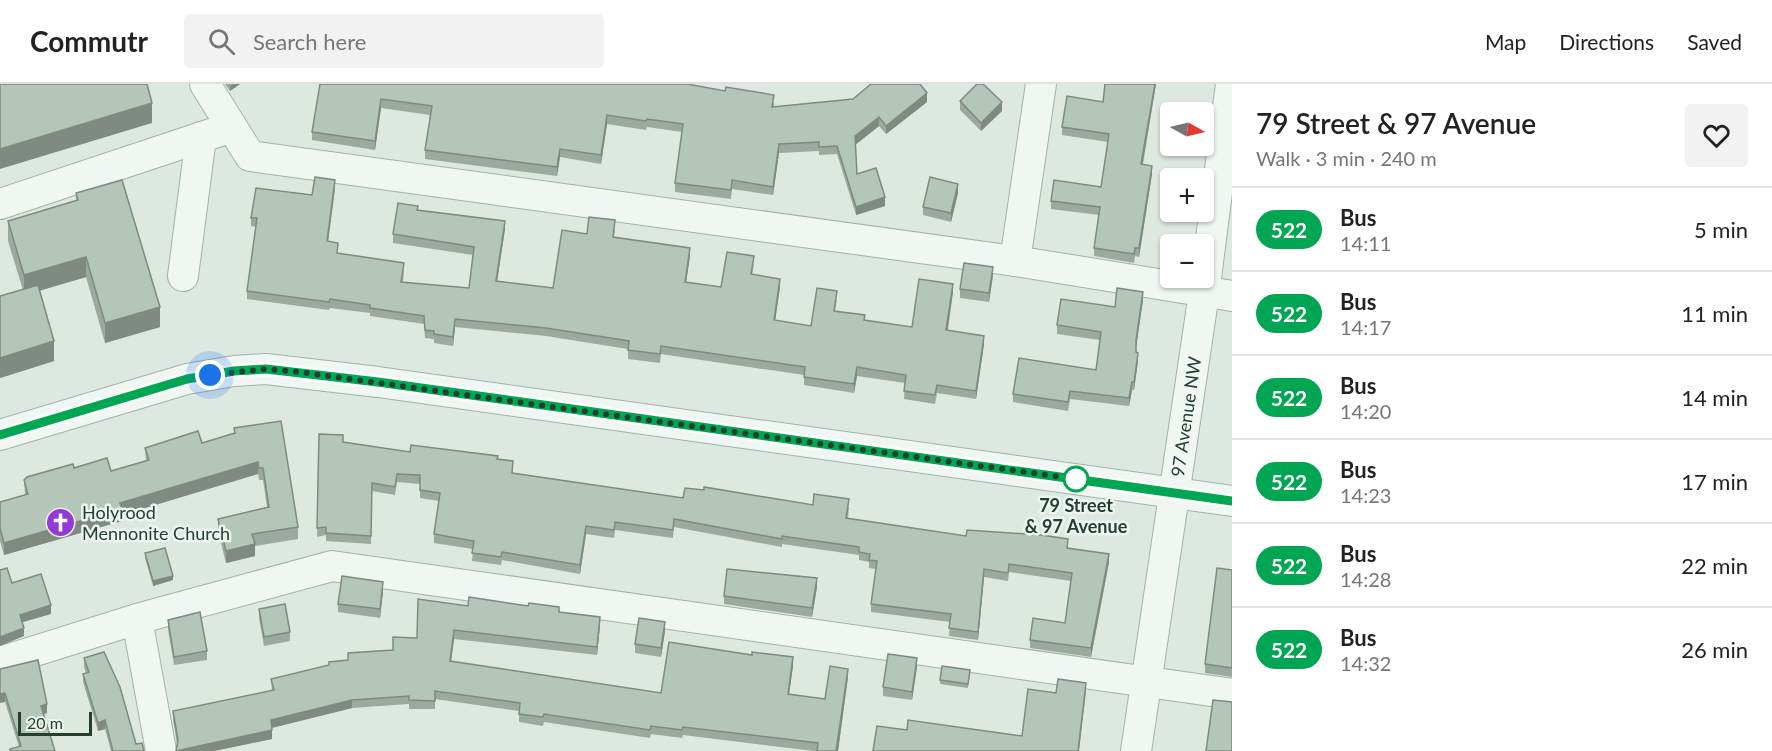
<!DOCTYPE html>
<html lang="en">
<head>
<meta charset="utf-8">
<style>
  :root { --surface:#fff; --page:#f2f2f2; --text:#222; --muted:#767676; --line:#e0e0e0 }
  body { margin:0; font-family:Lato,sans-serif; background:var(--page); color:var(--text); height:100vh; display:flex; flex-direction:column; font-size:22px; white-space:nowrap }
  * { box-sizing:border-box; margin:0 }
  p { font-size:20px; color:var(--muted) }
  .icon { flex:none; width:33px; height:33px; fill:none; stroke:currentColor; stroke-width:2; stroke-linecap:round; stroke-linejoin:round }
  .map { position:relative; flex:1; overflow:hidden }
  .panel { display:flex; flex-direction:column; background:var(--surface); width:540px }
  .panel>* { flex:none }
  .badge { padding:0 12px; border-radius:20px; font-size:21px; line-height:39px }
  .needle { width:39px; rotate:98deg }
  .buttons { position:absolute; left:1160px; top:18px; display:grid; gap:12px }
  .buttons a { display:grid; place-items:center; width:54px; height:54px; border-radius:6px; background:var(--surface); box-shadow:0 2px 4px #0004; font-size:30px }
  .scale { position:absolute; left:18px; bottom:15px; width:74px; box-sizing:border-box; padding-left:6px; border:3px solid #253f2f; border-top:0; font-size:16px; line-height:21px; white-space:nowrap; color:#253f2f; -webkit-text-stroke:4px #ecf5ef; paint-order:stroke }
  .you { position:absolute; width:30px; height:30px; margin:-15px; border:4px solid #fff; border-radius:50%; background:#1a73e8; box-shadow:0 0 0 9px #1a73e833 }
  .map>.badge { position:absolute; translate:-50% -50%; box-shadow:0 0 0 3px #fff }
  .round { display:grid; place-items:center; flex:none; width:63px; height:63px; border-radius:6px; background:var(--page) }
  .overview { display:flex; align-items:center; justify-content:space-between; height:102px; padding:0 24px }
  h1 { font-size:28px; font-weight:600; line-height:45px }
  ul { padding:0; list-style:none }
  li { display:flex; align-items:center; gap:18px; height:84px; padding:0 24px; border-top:2px solid var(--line) }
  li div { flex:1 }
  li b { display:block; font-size:22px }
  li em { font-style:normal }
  li .badge { min-width:66px; font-weight:700; text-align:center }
  header { display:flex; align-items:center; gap:36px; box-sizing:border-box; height:84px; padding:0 30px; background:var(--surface); border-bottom:2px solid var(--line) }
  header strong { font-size:28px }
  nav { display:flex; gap:33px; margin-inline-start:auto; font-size:21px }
  .search { width:420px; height:54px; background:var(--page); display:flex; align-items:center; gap:15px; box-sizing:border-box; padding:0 21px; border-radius:6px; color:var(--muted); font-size:22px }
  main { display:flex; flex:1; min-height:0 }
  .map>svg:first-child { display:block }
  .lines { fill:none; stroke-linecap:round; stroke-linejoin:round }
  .minor-casing { stroke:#a2b2a8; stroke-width:32 }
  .minor { stroke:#f0f6f2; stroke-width:30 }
  .wall { fill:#9ba9a0 }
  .shaded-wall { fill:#7e8a82 }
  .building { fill:#b4c5ba; stroke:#7e8a82; stroke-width:1.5 }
  .line-casing { stroke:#fff; stroke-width:14 }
  .line { stroke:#00a651; stroke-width:9 }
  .walk { stroke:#253f2f; stroke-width:6; stroke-dasharray:0 10.8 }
  .stop-dot { fill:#fff; stroke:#00a651; stroke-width:3 }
  .labels { text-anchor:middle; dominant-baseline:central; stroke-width:5; stroke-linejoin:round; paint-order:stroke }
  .street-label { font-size:18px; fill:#253f2f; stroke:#ecf5ef }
  .stop-label { font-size:18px; font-weight:bold; fill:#253f2f; stroke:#ecf5ef }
  .poi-label { font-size:18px; fill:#253f2f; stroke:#ecf5ef; text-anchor:start }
</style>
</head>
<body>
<header>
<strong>Commutr</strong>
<div class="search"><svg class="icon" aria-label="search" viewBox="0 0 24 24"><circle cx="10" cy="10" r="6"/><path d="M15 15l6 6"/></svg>Search here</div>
<nav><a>Map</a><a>Directions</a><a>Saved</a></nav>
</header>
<main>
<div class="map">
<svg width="1232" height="667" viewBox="0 0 1232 667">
  <rect width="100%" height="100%" fill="#dde8e1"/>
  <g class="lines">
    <defs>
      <g id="minor">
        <polyline points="205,0 250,72 1015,177 1232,212"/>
        <polyline points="0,120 232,43"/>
        <polyline points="1015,177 1041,0"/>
        <polyline points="183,192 201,53"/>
        <polyline points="0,351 187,295 234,287 266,285 378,298 1232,417"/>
        <polyline points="137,535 161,667"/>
        <polyline points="0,578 137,535 332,482 1232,610"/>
        <path id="s1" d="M1136 667 1204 209 1231 0"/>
      </g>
    </defs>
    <!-- minor casing -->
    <use href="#minor" class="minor-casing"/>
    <!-- minor -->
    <use href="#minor" class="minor"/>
  </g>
  <!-- wall -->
  <g class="wall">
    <polygon points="225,0 240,0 230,7"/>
    <polygon points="320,0 774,19 774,23 927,18 886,50 879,42 855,61 857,90 885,122 856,131 837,70 819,71 819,67 779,69 773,111 732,105 731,115 675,108 675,99 682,48 647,43 646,46 607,40 601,80 560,73 557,92 425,75 425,66 430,31 381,24 375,66 312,56 312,48"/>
    <polygon points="1105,0 1156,0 1143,80 1152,90 1139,173 1135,172 1134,179 1094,172 1094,164 1099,131 1051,125 1051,117 1101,103 1108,58 1062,51 1062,43 1103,18"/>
    <polygon points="960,17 1002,27 981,47 960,26"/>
    <polygon points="335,104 328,157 338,169 404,187 403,198 469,204 473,171 393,159 393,150 418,126 505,145 497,197 553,204 587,150 615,145 614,153 690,172 686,198 721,203 754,180 752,191 780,203 775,236 811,242 837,215 835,227 865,236 912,243 953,208 948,246 984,260 976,315 937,309 935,320 904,315 905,299 857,292 854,309 804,301 804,291 661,270 660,279 628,275 628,265 546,252 455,243 453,262 434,259 434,255 425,254 424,240 370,232 370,229 330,224 329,226 247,215 247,207 256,143 251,142 251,134 312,111"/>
    <polygon points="76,109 160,243 105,259 86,193 39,207 54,277 0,294 0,212 23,206 8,157 8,137 76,117"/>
    <polygon points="958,109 951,138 923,131 923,123"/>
    <polygon points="993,191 989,218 960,214 960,205"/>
    <polygon points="1143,216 1136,264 1136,268 1138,277 1134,306 1132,306 1129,322 1070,315 1068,327 1013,318 1013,310 1096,286 1100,256 1057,250 1057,241 1115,223"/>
    <polygon points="281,337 298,443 298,455 255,462 255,472 226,479 218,447 218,435 267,423 263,396 259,396 258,390 122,431 122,437 4,471 0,457 0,418 25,411 24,396 74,384 111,387 146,377 145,364 202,359 234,350 234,344"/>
    <polygon points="319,350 343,358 410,368 498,375 513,385 513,389 683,414 849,423 848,434 966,452 1068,464 1109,478 1091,573 1030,564 1030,556 1065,539 1071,497 1009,488 1008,497 984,493 978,556 949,552 950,538 871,528 871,520 876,485 869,484 869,478 859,476 859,471 782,460 782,463 674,443 673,454 615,446 614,454 586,450 580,490 502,476 501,481 472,477 473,465 434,459 434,450 439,417 420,414 420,400 397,398 395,411 372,407 371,460 326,457 326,451 317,453"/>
    <polygon points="145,469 173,496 153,502 145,474"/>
    <polygon points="1232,486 1232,593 1205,589 1205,580"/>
    <polygon points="817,503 812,533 724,520 724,512"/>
    <polygon points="383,507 380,534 338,528 338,520"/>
    <polygon points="468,522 559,528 600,541 597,571 454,555 451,578 661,609 793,582 789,610 825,615 848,593 838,667 814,667 683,651 682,654 651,650 650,654 544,638 543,642 519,638 519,627 435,615 435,625 409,625 409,620 352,624 272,644 272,655 214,667 176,667 177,660 173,636 173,627 272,607 271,595 348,577 348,569 393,566 417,554"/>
    <polygon points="259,525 290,548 290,557 264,562 259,534"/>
    <polygon points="168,536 207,567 207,576 174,581 168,545"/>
    <polygon points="665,547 661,573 635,569 635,560"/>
    <polygon points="84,574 136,660 144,667 111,667 105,645 98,647 83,598 83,590 86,589 84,583"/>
    <polygon points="917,583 912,616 883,612 883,603"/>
    <polygon points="0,585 47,629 44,630 55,667 10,667 10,665 19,663 5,618"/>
    <polygon points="970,590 968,604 940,600 940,596"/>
  </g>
  <!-- shaded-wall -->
  <g class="shaded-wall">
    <polygon points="234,0 240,0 230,7 230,2"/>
    <polygon points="1155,0 1156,0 1141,88 1141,80"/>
    <polygon points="927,9 927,18 886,50 886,42"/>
    <polygon points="381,15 381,24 375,66 375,57"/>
    <polygon points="1002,18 1002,27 981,47 981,39"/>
    <polygon points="152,19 152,39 0,85 0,65"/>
    <polygon points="607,31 607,40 601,80 601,71"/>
    <polygon points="879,33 879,42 855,61 855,52"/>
    <polygon points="779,60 779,69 773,111 773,103"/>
    <polygon points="560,65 560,73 557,92 557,83"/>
    <polygon points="1152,82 1152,90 1139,173 1139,164"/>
    <polygon points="335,96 335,104 327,166 327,157"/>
    <polygon points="958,100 958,109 951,138 951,129"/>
    <polygon points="885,113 885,122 856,131 856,123"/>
    <polygon points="505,137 505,145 496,205 496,197"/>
    <polygon points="690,164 690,172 685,206 685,198"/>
    <polygon points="86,173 86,193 24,211 24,191"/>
    <polygon points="993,183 993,191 989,218 989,209"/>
    <polygon points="780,195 780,203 774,245 774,236"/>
    <polygon points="953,200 953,208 946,254 946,246"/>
    <polygon points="1143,208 1143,216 1136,264 1136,256"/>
    <polygon points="160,223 160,243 105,259 105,239"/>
    <polygon points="455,235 455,243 453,262 453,253"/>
    <polygon points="984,252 984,260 976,315 976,307"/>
    <polygon points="54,257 54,277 0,294 0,274"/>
    <polygon points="1138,269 1138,277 1134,306 1134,298"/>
    <polygon points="857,283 857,292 854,309 854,300"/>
    <polygon points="1132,298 1132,306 1129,322 1129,314"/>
    <polygon points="258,378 258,390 122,431 122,437 4,471 4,459 120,419"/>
    <polygon points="586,442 586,450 580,490 580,481"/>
    <polygon points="255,460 255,472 226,479 226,467"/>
    <polygon points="1109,470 1109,478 1091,573 1091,564"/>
    <polygon points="984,485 984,493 978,556 978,548"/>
    <polygon points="173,492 173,496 153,502 153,497"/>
    <polygon points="817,494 817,503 812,533 812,524"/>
    <polygon points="383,498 383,507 380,534 380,525"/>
    <polygon points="51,521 51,530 20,539 20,531"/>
    <polygon points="600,533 600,541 597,571 597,563"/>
    <polygon points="665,538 665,547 661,573 661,564"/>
    <polygon points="24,544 24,552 0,562 0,553"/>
    <polygon points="454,546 454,555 450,586 450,577"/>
    <polygon points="793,573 793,582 788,618 788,610"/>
    <polygon points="917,574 917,583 912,616 912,608"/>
    <polygon points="848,585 848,593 838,667 836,667"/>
    <polygon points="1086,599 1086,607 1079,667 1078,667"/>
    <polygon points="5,609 5,618 0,619 0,610"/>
    <polygon points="352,616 352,624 271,644 271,636"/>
    <polygon points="47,620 47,629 41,631 41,622"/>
    <polygon points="105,636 105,645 98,647 98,639"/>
    <polygon points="272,646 272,655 214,667 176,667"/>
  </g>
  <!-- building -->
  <g class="building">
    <polygon points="0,0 147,0 152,19 0,65"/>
    <polygon points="320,0 687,0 725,7 726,3 774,11 772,23 853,15 871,0 920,0 927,9 886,42 879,33 855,52 857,90 876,84 885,113 856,123 837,62 819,63 819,58 779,60 773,103 732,96 731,106 675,99 683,40 647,35 646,37 607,31 601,71 560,65 557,83 425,66 432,22 381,15 375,57 312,48"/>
    <polygon points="977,0 983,0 1002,18 981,39 960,17"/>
    <polygon points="1105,0 1155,0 1141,80 1152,82 1139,164 1135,164 1134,170 1094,164 1100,123 1051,117 1054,96 1101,103 1109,50 1062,43 1067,12 1103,18"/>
    <polygon points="315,93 335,96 327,157 338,159 337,169 404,179 401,198 469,204 474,163 393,150 398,119 418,122 417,126 505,137 496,197 553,204 562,146 587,150 589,133 615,136 613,153 690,164 685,198 721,203 727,168 754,172 751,190 780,195 774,236 811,242 817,204 837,207 834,227 865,231 864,236 912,243 919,195 953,200 946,246 984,252 976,307 937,301 935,311 904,307 906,291 857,283 854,300 804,293 805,283 661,262 660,270 628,266 629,257 546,244 455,235 453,253 434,250 434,247 425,246 424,232 370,224 370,221 330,215 329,218 247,207 257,134 251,134 256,104 312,111"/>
    <polygon points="930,93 958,100 951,129 923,123"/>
    <polygon points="122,96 160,223 105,239 86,173 24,191 8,137 78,116 76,109"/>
    <polygon points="964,179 993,183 989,209 960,205"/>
    <polygon points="38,201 54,257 0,274 0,212"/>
    <polygon points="1117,204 1143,208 1136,256 1136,268 1138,269 1134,298 1132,298 1129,314 1070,307 1068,318 1013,310 1019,274 1096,286 1101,248 1057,241 1061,215 1115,223"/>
    <polygon points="281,337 298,443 252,450 255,460 226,467 218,435 269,423 263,384 259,384 258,378 120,419 122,425 4,459 0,444 0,418 28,410 24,396 27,393 73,380 74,384 107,374 111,387 149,376 145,364 198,347 202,359 235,349 234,344"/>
    <polygon points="319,350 343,351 343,358 410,368 411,361 498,372 497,375 513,377 512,389 683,414 685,404 704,406 704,403 813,421 814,410 849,415 846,434 966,452 967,446 1041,451 1068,455 1067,464 1109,470 1091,564 1030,556 1033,534 1065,539 1072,489 1009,480 1008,489 984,485 978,548 949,544 951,530 871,520 877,477 869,476 870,470 859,468 859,463 782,452 782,455 674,435 673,446 615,438 614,446 586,442 580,481 502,468 501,473 472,469 474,457 434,450 440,409 420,406 420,391 397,390 395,403 372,399 371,452 326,449 326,443 317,444"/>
    <polygon points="165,464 173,492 153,497 145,469"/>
    <polygon points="7,484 12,499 41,490 51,521 20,531 24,544 0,553 0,486"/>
    <polygon points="1217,484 1232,486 1232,584 1205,580"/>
    <polygon points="727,485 817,494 812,524 724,512"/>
    <polygon points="342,492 383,498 380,525 338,520"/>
    <polygon points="469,513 528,522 529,519 559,523 559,528 600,533 597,563 454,546 450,577 661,609 669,558 752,571 752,568 793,573 788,610 825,615 830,582 848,585 836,667 817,667 818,659 683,643 682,646 651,642 650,646 544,630 543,633 519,630 520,619 435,607 435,617 409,616 409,612 352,616 271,636 272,646 176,667 178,656 173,627 274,606 271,595 329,581 329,578 348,576 348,569 393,566 393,553 417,554 418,515 468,522"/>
    <polygon points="285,520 290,548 264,553 259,525"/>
    <polygon points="200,528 207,567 174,573 168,536"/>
    <polygon points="639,534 665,538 661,564 635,560"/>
    <polygon points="104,568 120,603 136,660 142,659 144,667 113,667 105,636 98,639 83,590 89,588 84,574"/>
    <polygon points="888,570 917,574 912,608 883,603"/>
    <polygon points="38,576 47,620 41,622 55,667 10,667 10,665 21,662 5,609 0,610 0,585"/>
    <polygon points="942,582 970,586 968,600 940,596"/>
    <polygon points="1058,595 1086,599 1078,667 873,667 877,642 907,646 908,636 1022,652 1028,605 1056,609"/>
    <polygon points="1213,616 1232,618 1232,667 1206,667"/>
  </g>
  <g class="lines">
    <defs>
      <polyline id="line" points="0,351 187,295 234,287 266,285 378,298 1232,417"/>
    </defs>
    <!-- line casing -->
    <use href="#line" class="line-casing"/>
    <!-- line -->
    <use href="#line" class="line"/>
    <!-- walk -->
    <polyline class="walk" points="210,291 266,285 299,288 1076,395"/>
  </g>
  <!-- icons -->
  <defs>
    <symbol id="church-disc" viewBox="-11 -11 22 22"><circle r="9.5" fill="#9439d6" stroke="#ecf5ef"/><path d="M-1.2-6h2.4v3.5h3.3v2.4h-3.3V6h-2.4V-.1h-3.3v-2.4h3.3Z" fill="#fff"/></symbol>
  </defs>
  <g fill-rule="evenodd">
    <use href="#church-disc" x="44" y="422" width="33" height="33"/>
  </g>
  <!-- markers -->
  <circle class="stop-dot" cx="1076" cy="395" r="12"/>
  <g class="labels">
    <!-- street labels -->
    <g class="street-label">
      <text stroke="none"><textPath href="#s1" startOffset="338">97 Avenue NW</textPath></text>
    </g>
    <!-- stop labels -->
    <g class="stop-label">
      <text x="1076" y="421">79 Street<tspan x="1076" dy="21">&amp; 97 Avenue</tspan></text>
    </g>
    <!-- poi labels -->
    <g class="poi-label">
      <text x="82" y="428">Holyrood<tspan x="82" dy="21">Mennonite Church</tspan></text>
    </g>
  </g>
</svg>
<div class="buttons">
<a><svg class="needle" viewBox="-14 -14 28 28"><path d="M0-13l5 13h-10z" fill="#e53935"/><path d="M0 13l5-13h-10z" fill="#767676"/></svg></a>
<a>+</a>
<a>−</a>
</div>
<div class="scale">20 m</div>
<div class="you" style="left:210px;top:291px"></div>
</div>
<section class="panel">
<div class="overview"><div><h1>79 Street &amp; 97 Avenue</h1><p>Walk · 3 min · 240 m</p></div><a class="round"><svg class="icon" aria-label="heart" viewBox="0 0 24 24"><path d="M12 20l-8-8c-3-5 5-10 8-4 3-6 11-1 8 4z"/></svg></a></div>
<ul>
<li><span class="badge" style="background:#00a651;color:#fff">522</span><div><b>Bus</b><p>14:11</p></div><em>5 min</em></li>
<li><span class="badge" style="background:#00a651;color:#fff">522</span><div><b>Bus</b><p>14:17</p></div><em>11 min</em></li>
<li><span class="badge" style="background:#00a651;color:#fff">522</span><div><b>Bus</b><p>14:20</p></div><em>14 min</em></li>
<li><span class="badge" style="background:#00a651;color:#fff">522</span><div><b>Bus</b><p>14:23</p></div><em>17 min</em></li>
<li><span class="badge" style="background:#00a651;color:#fff">522</span><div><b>Bus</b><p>14:28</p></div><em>22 min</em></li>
<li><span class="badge" style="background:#00a651;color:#fff">522</span><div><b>Bus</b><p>14:32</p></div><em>26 min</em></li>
</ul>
</section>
</main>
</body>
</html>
